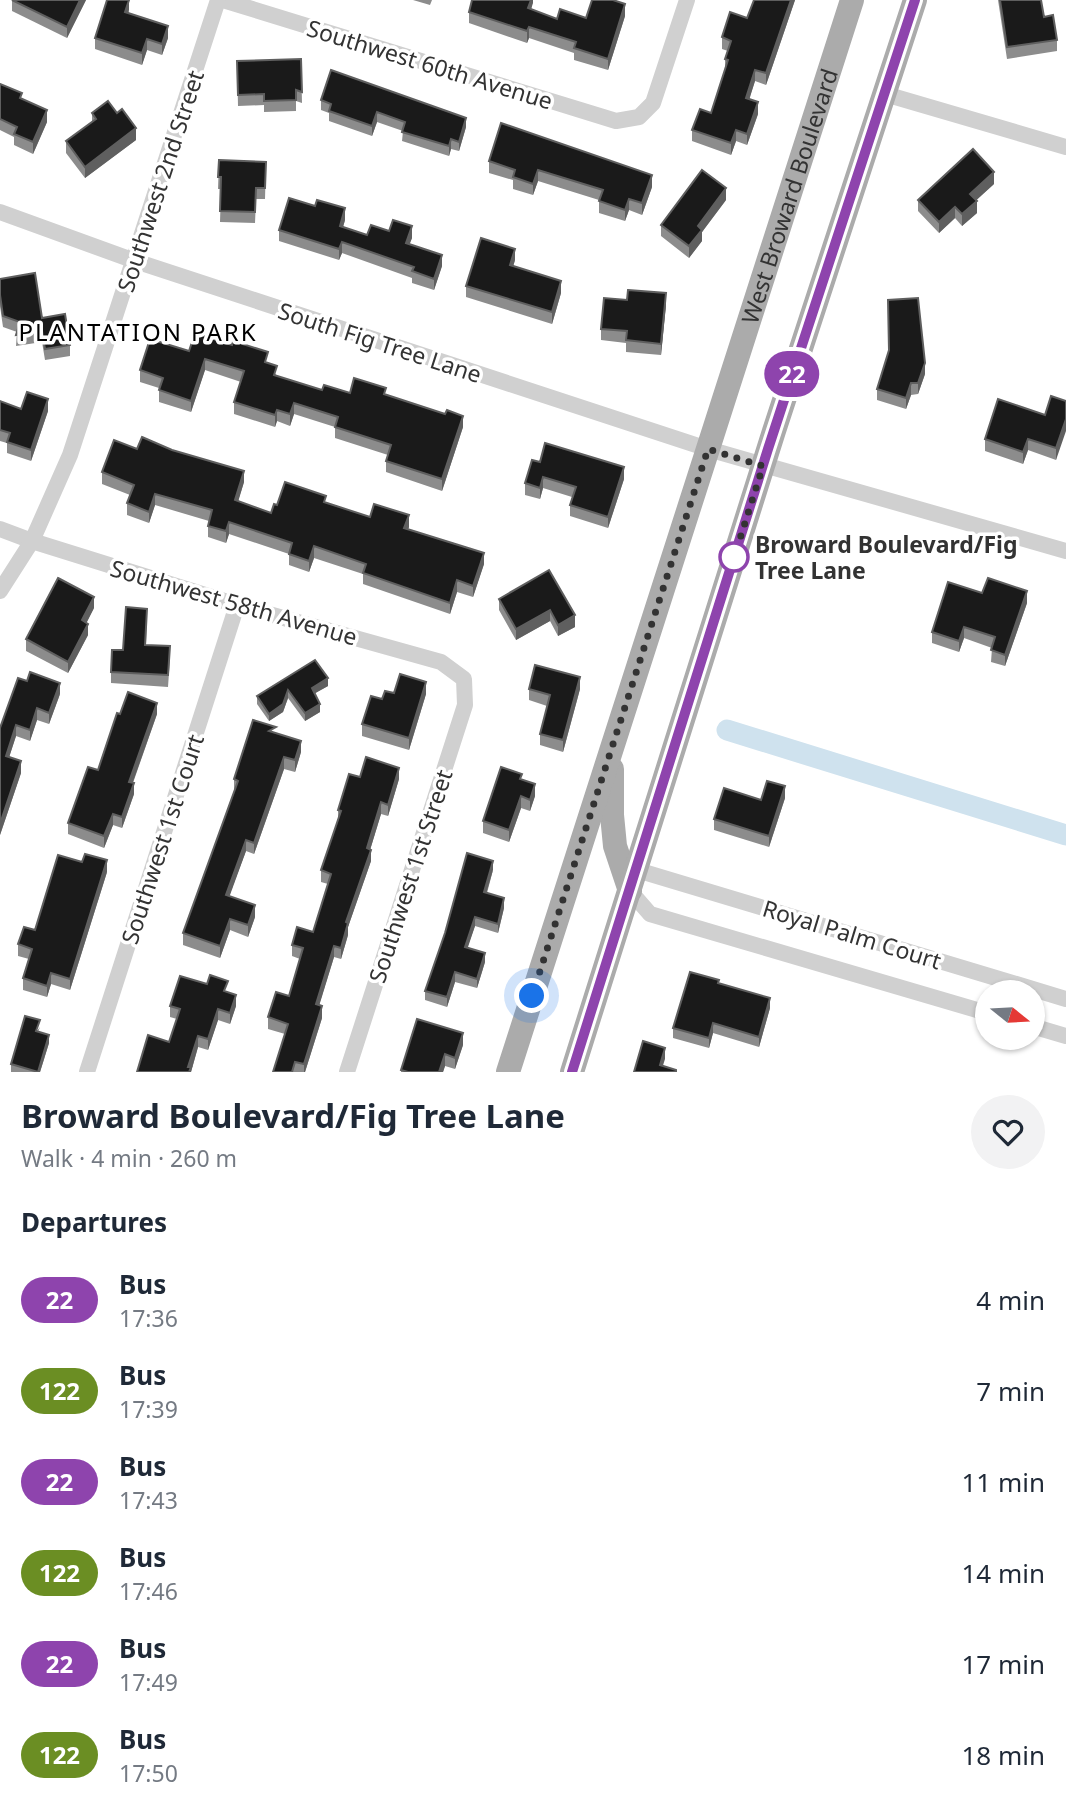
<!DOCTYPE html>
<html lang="en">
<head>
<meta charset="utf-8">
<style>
  :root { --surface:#fff; --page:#f2f2f3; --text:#1f2937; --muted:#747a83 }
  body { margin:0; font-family:"Noto Sans",sans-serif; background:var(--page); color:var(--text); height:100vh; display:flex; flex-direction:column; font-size:26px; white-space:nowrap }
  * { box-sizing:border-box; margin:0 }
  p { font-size:23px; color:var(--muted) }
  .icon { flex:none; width:38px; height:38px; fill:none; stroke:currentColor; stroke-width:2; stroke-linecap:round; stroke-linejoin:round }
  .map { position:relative; height:1072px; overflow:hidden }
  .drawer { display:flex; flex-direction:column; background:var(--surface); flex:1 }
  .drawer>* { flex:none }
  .badge { padding:0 14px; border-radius:23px; font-size:24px; line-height:46px }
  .needle { width:46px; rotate:108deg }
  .controls { position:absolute; left:975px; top:980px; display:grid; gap:14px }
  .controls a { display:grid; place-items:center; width:70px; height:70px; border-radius:50%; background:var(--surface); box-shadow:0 2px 5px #0004; font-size:35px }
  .you { position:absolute; width:35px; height:35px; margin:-18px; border:5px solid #fff; border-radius:50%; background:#1a73e8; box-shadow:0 0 0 10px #1a73e833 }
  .map>.badge { position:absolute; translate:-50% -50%; box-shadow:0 0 0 4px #fff }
  h2 { padding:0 21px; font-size:26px; line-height:63px }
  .round { display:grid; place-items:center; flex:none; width:74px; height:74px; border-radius:37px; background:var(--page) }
  .overview { display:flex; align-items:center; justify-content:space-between; height:119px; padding:0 21px }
  h1 { font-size:33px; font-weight:700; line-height:52px }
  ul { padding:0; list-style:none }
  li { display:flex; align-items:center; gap:21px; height:91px; padding:0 21px }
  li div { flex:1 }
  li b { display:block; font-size:26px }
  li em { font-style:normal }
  li .badge { min-width:77px; font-weight:700; text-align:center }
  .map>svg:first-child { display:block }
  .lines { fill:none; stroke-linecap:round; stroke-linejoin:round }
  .canal { stroke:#cfe2ee; stroke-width:21 }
  .street { stroke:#d0d0d0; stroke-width:16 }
  .primary { stroke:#ababab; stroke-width:24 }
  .wall { fill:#8c8c8c }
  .shaded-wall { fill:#5f5f5f }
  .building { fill:#1a1a1a; stroke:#5f5f5f; stroke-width:2 }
  .line-casing { stroke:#fff; stroke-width:16 }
  .line { stroke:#8e44ad; stroke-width:10 }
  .walk { stroke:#333; stroke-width:7; stroke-dasharray:0 12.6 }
  .stop-dot { fill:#fff; stroke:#8e44ad; stroke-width:3.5 }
  .labels { text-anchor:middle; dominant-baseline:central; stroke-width:7; stroke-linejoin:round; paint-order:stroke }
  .street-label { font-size:23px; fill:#333; stroke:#fff }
  .stop-label { font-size:23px; font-weight:bold; fill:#333; stroke:#fff; text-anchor:start }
  .neighbourhood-label { font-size:24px; letter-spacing:2px; fill:#000; stroke:#fff }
</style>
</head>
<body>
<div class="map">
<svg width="1066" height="1072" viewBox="0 0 1066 1072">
  <rect width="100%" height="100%" fill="#fff"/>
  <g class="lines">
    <!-- canal -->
    <polyline class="canal" points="727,730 1066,835"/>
    <!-- street -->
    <g class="street">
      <polyline points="223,0 616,121 639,117 653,103 687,0"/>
      <polyline points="885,94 1066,147"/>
      <polyline points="0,212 135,261 708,449 1066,551"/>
      <polyline points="0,529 32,541 237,605 441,662 464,679 465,705 347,1072"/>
      <polyline points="0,591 32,541 70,455 218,0"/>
      <polyline points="637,870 1066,999"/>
      <polyline points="630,891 650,914 987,1013"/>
      <polyline points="1032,1026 1066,1036"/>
      <polyline points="87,1072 237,605"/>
    </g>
    <!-- primary -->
    <g class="primary">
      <polyline points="612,769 612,815 615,846 630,891"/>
      <path id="s1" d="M508 1072 852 0"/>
      <polyline points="572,1072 774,431 915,0"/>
    </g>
  </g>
  <!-- wall -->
  <g class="wall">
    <polygon points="12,0 86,0 67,38 12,11"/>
    <polygon points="413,0 432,0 430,5"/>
    <polygon points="533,0 531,9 557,19 625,16 608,70 574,60 574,53 529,38 527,43 469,23 469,12"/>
    <polygon points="754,0 795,0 766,85 755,81 749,99 758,114 747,145 736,141 731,155 692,141 692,130 711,113 725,70 725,59 728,51 722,49 722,37 747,18"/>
    <polygon points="998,0 1041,0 1044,17 1057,40 1057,51 1007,59"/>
    <polygon points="129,10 128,14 168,38 162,55 147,50 142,65 95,49 95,38"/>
    <polygon points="301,59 302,103 296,101 296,111 264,112 264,105 238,106 237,61"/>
    <polygon points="0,84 22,99 47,122 33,154 14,145 14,137 0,130"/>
    <polygon points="321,100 466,127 459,151 451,149 449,156 402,141 403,131 377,122 372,136 329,121 329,113 321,110"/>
    <polygon points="92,113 136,140 85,178 66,153 66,141 92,122"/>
    <polygon points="219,160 266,162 265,199 256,199 255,223 220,222 221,189 218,189"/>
    <polygon points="489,161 652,187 642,215 629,210 625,221 599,213 599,200 538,181 533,195 513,189 513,180 489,173"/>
    <polygon points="994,184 976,200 977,213 962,226 955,218 939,233 918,211 918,200"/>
    <polygon points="726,200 702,232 702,241 689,258 661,236 661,225"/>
    <polygon points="345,220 343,227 367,235 412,238 409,244 442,266 434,290 412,283 412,278 342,253 339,260 279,241 279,230"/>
    <polygon points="515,260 513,266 561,293 552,324 466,297 466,286"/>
    <polygon points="0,279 70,345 70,356 45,360 42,342 16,346 17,332 3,327 0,306"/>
    <polygon points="666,305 661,355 626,352 626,343 601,340 601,329"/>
    <polygon points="189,351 268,363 277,376 322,390 386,395 463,427 442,491 386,472 386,461 388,455 335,438 335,427 294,414 290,426 277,421 275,427 234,414 234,402 241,382 205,370 191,412 159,402 159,388 140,382 140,370"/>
    <polygon points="925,374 918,394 911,395 906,409 877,400 877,389"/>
    <polygon points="0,401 21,409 48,411 31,461 7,453 7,443 0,441"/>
    <polygon points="1066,401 1056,460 1028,450 1023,464 985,451 985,439 1045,415"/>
    <polygon points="137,449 244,482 238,501 271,513 277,505 326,503 370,517 409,527 408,529 484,564 473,597 457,592 450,614 363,584 363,574 314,558 309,572 289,565 289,554 229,534 226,543 208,537 208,526 209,521 155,505 149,523 127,515 127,503 130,495 102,484 102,472"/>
    <polygon points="540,462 624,479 608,528 570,516 570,505 572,497 543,488 540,499 525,495 525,483"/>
    <polygon points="549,570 575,627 558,636 550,621 516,640 499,610 499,599"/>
    <polygon points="982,593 1027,603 1005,666 991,662 992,648 964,638 959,652 932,643 932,632"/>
    <polygon points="94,608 86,623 88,635 68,673 26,651 26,639"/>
    <polygon points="147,620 146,645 170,658 168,687 111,683 111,672 123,650"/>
    <polygon points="315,660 328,686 315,693 320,712 305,721 288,698 283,712 269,721 257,704 257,696"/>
    <polygon points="529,689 580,689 563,752 540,745 540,734 547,706 529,700"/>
    <polygon points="394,693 426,694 409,750 362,736 362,724 382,699"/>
    <polygon points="60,694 49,724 37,720 30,741 16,736 9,757 21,773 0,835 0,728"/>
    <polygon points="120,714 157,714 133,783 134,794 122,828 113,825 104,848 68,834 68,823 98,770"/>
    <polygon points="276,733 301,752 295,772 284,769 254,854 246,851 229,896 255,917 248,937 230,930 220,958 183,945 183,933 234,791 234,779"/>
    <polygon points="360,777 399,779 388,816 381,814 370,850 371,861 348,927 348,935 341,959 334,957 319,1005 322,1018 305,1072 273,1072 285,1034 268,1029 268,1017 289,996 300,959 292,956 292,945 313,932 328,884 321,882 321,870 338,822 338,810"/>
    <polygon points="522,780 535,796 530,811 521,808 509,842 483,833 483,821"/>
    <polygon points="785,798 769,847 714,830 714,819 761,800"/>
    <polygon points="493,870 487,893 504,908 498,933 475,926 467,948 485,962 477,988 455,982 447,1007 425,1000 425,991"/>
    <polygon points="107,872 70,990 51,984 47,997 23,990 23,978 29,959 18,956 18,944"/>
    <polygon points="719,983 770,1008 759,1047 713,1033 709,1048 673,1038 673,1028"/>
    <polygon points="228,992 236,1006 230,1024 218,1020 208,1050 198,1047 191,1072 169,1042 177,1019 170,1017 170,1006"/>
    <polygon points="40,1027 38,1032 49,1043 40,1072 11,1072 11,1064"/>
    <polygon points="463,1045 455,1069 445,1066 443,1072 401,1072 401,1070"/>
  </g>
  <!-- shaded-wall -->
  <g class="shaded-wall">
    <polygon points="80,0 86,0 67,38 67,27"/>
    <polygon points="129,0 129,10 125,24 125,12"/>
    <polygon points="531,0 533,0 533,3 528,19 528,8"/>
    <polygon points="791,0 795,0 766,85 766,73"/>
    <polygon points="625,4 625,16 608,70 608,59"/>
    <polygon points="168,26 168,38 162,55 162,44"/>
    <polygon points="529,27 529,38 527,43 527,31"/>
    <polygon points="147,39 147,50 142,65 142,53"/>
    <polygon points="755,70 755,81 746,110 746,98"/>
    <polygon points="758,102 758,114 747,145 747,134"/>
    <polygon points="47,110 47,122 33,154 33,142"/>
    <polygon points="377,112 377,122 372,136 372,126"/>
    <polygon points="466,118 466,127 459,151 459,142"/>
    <polygon points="136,128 136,140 85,178 85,167"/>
    <polygon points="736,130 736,141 731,155 731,143"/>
    <polygon points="451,139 451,149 449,156 449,146"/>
    <polygon points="538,170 538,181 533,195 533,184"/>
    <polygon points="994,172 994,184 970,206 970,194"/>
    <polygon points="652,175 652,187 642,215 642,203"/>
    <polygon points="726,188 726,200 702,232 702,241 689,258 689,246 698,226"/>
    <polygon points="629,199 629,210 625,221 625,210"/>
    <polygon points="977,201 977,213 962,226 962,214"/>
    <polygon points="955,207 955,218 939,233 939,222"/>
    <polygon points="345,208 345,220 340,237 340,226"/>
    <polygon points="412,226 412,238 406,254 406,243"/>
    <polygon points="342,242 342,253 339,260 339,249"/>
    <polygon points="515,249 515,260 510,277 510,265"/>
    <polygon points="442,255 442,266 434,290 434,279"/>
    <polygon points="561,281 561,293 552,324 552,312"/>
    <polygon points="666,293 666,305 661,355 661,344"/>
    <polygon points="205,359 205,370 191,412 191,401"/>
    <polygon points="925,363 925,374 918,394 918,383"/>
    <polygon points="911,383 911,395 906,409 906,398"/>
    <polygon points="48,399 48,411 31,461 31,450"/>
    <polygon points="294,403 294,414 290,426 290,414"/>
    <polygon points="277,410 277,421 275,427 275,415"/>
    <polygon points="463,416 463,427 442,491 442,479"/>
    <polygon points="1066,419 1066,431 1056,460 1056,448"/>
    <polygon points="1028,439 1028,450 1023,464 1023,452"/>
    <polygon points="624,467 624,479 608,528 608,517"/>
    <polygon points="244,471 244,482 235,512 235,500"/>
    <polygon points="543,477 543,488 540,499 540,488"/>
    <polygon points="155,494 155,505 149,523 149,512"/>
    <polygon points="409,515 409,527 404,539 404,528"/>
    <polygon points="229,522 229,534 226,543 226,531"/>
    <polygon points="314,546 314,558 309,572 309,561"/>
    <polygon points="484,553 484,564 473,597 473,586"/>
    <polygon points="457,580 457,592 450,614 450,603"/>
    <polygon points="1027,591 1027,603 1005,666 1005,655"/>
    <polygon points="94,597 94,608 82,632 82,620"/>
    <polygon points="550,610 550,621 516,640 516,629"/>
    <polygon points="575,615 575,627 558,636 558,625"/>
    <polygon points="88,624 88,635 68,673 68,662"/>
    <polygon points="964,627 964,638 959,652 959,641"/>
    <polygon points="580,677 580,689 563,752 563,740"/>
    <polygon points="328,678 328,686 312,695 312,688"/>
    <polygon points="426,682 426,694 409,750 409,738"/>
    <polygon points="60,683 60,694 49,724 49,713"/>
    <polygon points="288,690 288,698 283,712 269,721 269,714"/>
    <polygon points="157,703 157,714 129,793 129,782"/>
    <polygon points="320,704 320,712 305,721 305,713"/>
    <polygon points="37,708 37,720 30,741 30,730"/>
    <polygon points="16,725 16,736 6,767 6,756"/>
    <polygon points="301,741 301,752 295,772 295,760"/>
    <polygon points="284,757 284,769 254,854 254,843"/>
    <polygon points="21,761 21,773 0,835 0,824"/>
    <polygon points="399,768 399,779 388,816 388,805"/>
    <polygon points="134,783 134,794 122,828 122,817"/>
    <polygon points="535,784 535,796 530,811 530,800"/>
    <polygon points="785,786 785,798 769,847 769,836"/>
    <polygon points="521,796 521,808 509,842 509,830"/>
    <polygon points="381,802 381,814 367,860 367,848"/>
    <polygon points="113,814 113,825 104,848 104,836"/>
    <polygon points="246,840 246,851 226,906 226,895"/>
    <polygon points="371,850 371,861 348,927 348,935 341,959 341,948 346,922"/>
    <polygon points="107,860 107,872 70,990 70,979"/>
    <polygon points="493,861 493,870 484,901 484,892"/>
    <polygon points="504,898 504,908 498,933 498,924"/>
    <polygon points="255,905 255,917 248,937 248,925"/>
    <polygon points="475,917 475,926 465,956 465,947"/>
    <polygon points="230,919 230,930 220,958 220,946"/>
    <polygon points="334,946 334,957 316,1016 316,1004"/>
    <polygon points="485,953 485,962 477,988 477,979"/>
    <polygon points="455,972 455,982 447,1007 447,997"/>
    <polygon points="51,973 51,984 47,997 47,986"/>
    <polygon points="236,995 236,1006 230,1024 230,1013"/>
    <polygon points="770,998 770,1008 759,1047 759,1037"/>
    <polygon points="322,1006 322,1018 305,1072 304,1072 304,1064"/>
    <polygon points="218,1009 218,1020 208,1050 208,1039"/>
    <polygon points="713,1023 713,1033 709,1048 709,1038"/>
    <polygon points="463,1033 463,1045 455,1069 455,1058"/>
    <polygon points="49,1035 49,1043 40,1072 38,1072"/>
    <polygon points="198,1036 198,1047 191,1072 188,1072 188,1067"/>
    <polygon points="665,1048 665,1059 661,1072 660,1065"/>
    <polygon points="445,1054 445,1066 443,1072 439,1072"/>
  </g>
  <!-- building -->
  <g class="building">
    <polygon points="12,0 80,0 67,27"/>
    <polygon points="107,0 129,0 125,12 168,26 162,44 147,39 142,53 95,38"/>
    <polygon points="472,0 531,0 528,8 557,19 560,9 586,18 592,0 613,0 625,4 608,59 574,48 576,42 529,27 527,31 469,12"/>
    <polygon points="754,0 791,0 766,73 755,70 746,98 758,102 747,134 736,130 731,143 692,130 700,109 711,113 728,60 725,59 731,41 722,37 730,12 747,18"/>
    <polygon points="1000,0 1041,0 1044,17 1053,15 1057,40 1007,47"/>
    <polygon points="301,59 302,92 296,90 296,100 264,101 264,94 238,95 237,61"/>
    <polygon points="331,70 466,118 459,142 451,139 449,146 402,132 405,122 377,112 372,126 329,111 331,104 321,100"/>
    <polygon points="0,84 22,93 20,98 47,110 33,142 14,134 17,127 0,119"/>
    <polygon points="108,101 117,113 122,109 136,128 85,167 66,141 96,119 92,113"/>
    <polygon points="501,123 652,175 642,203 629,199 625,210 599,201 603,190 538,170 533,184 513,177 515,170 489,161"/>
    <polygon points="973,149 994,172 970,194 977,201 962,214 955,207 939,222 918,200"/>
    <polygon points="219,160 266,162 265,188 256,188 255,212 220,211 221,177 218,177"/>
    <polygon points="702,170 726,188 698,226 702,230 689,246 661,225"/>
    <polygon points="289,198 315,206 317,200 345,208 340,226 367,235 371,225 389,231 393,220 412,226 406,243 442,255 434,279 412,271 414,267 342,242 339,249 279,230"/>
    <polygon points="481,238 515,249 510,265 561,281 552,312 466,286"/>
    <polygon points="35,273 42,318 65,314 70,345 45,349 42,331 16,335 20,322 3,316 0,295 0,279"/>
    <polygon points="628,290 666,293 661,344 626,340 627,331 601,329 604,298 627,300"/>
    <polygon points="918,298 925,363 918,383 911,383 906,398 877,389 889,350 888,300"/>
    <polygon points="195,333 232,345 233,341 268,352 265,362 277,366 274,375 322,390 324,385 350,393 354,378 386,388 384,394 445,414 447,410 463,416 442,479 386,461 391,445 335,427 338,417 294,403 290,414 277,410 275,415 234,402 244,371 205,359 191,401 159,390 163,378 140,370 150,339 189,351"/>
    <polygon points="27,392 48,399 31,450 7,442 10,433 0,430 0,401 21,409"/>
    <polygon points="1051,396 1066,401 1066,419 1056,448 1028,439 1023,452 985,439 998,399 1045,415"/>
    <polygon points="142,437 172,450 244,471 235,500 271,513 274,504 277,505 285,482 326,496 324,502 370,517 374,504 409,515 404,528 484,553 473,586 457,580 450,603 363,573 366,564 314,546 309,561 289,554 292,543 229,522 226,531 208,526 212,510 155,494 149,512 127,503 134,485 102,472 114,440 137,449"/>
    <polygon points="545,443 624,467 608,517 570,505 576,487 543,477 540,488 525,483 532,460 540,462"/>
    <polygon points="549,570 575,615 558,625 550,610 516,629 499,599"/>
    <polygon points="58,578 94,597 82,620 88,624 68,662 26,639"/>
    <polygon points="988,578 1027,591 1005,655 991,650 995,637 964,627 959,641 932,632 948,582 982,593"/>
    <polygon points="126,607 147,609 145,645 170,646 168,675 111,672 112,650 123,650"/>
    <polygon points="315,660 328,678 312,688 320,704 305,713 288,690 283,704 269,714 257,696"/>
    <polygon points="535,665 580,677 563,740 540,734 550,695 529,689"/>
    <polygon points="30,672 60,683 49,713 37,708 30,730 16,725 6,756 21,761 0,824 0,728 18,678 27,681"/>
    <polygon points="400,674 426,682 409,738 362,724 371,696 382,699 385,691 394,693"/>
    <polygon points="128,692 157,703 129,782 134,783 122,817 113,814 104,836 68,823 88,767 98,770 117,713 120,714"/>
    <polygon points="253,720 276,727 269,731 301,741 295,760 284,757 254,843 246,840 226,895 255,905 248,925 230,919 220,946 183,933 238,781 234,779"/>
    <polygon points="366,757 399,768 388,805 381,802 367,848 371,850 346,922 348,923 341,948 334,946 316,1004 322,1006 304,1064 295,1062 292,1072 273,1072 288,1024 268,1017 276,992 289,996 303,948 292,945 297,927 313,932 331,874 321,870 341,811 338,810 349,774 360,777"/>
    <polygon points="501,767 522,774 520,779 535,784 530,800 521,796 509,830 483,821"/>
    <polygon points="767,781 785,786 769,836 714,819 724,788 761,800"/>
    <polygon points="467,853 493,861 484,892 504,898 498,924 475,917 465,947 485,953 477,979 455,972 447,997 425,991 445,933"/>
    <polygon points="85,854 107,860 70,979 51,973 47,986 23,978 32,949 18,944 24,927 35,930 58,855 82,862"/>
    <polygon points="690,972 719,980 718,983 770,998 759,1037 713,1023 709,1038 673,1028"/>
    <polygon points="210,975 228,981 224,991 236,995 230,1013 218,1009 208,1039 198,1036 188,1067 191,1067 189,1072 137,1072 148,1035 169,1042 180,1009 170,1006 180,976 207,984"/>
    <polygon points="25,1016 40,1020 36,1031 49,1035 38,1072 11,1064"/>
    <polygon points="417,1019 463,1033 455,1058 445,1054 439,1072 408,1072 401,1070"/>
    <polygon points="643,1041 665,1048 660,1065 676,1070 676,1072 634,1072"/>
  </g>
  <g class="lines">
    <defs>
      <polyline id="line" points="572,1072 768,449 915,0"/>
    </defs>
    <!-- line casing -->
    <use href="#line" class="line-casing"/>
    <!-- line -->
    <use href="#line" class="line"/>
    <!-- walk -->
    <polyline class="walk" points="532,996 708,449 763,466 731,567 734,557"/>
  </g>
  <!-- markers -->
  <circle class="stop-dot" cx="734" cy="557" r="14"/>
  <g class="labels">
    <!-- street labels -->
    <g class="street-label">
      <text transform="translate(430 64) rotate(17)">Southwest 60th Avenue</text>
      <text transform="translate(160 181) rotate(-72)">Southwest 2nd Street</text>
      <text stroke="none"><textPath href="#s1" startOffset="920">West Broward Boulevard</textPath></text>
      <text transform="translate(380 342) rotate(18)">South Fig Tree Lane</text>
      <text transform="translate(234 602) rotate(16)">Southwest 58th Avenue</text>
      <text transform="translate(162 839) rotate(-72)">Southwest 1st Court</text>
      <text transform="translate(410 876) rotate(-72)">Southwest 1st Street</text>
      <text transform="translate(852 934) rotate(17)">Royal Palm Court</text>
    </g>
    <!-- stop labels -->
    <g class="stop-label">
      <text x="755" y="544">Broward Boulevard/Fig<tspan x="755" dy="26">Tree Lane</tspan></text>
    </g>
    <!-- neighbourhood labels -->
    <g class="neighbourhood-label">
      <text x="138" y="331">PLANTATION PARK</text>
    </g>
  </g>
</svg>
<div class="controls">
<a><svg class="needle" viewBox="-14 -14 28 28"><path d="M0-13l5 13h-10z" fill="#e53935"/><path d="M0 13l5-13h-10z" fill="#747a83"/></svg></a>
</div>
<div class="you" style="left:532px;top:996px"></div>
<b class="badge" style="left:792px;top:374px;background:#8e44ad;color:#fff">22</b>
</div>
<section class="drawer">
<div class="overview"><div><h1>Broward Boulevard/Fig Tree Lane</h1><p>Walk · 4 min · 260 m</p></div><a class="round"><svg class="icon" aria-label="heart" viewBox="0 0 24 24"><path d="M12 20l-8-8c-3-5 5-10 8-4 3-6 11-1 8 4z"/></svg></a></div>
<h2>Departures</h2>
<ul>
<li><span class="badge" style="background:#8e44ad;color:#fff">22</span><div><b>Bus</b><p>17:36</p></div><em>4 min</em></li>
<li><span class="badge" style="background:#6b8e23;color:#fff">122</span><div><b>Bus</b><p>17:39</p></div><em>7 min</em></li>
<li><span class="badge" style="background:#8e44ad;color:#fff">22</span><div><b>Bus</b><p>17:43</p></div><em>11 min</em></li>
<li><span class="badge" style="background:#6b8e23;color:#fff">122</span><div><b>Bus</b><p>17:46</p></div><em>14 min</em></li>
<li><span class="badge" style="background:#8e44ad;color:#fff">22</span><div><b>Bus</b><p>17:49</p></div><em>17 min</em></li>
<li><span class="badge" style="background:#6b8e23;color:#fff">122</span><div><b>Bus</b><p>17:50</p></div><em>18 min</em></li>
</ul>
</section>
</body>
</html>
